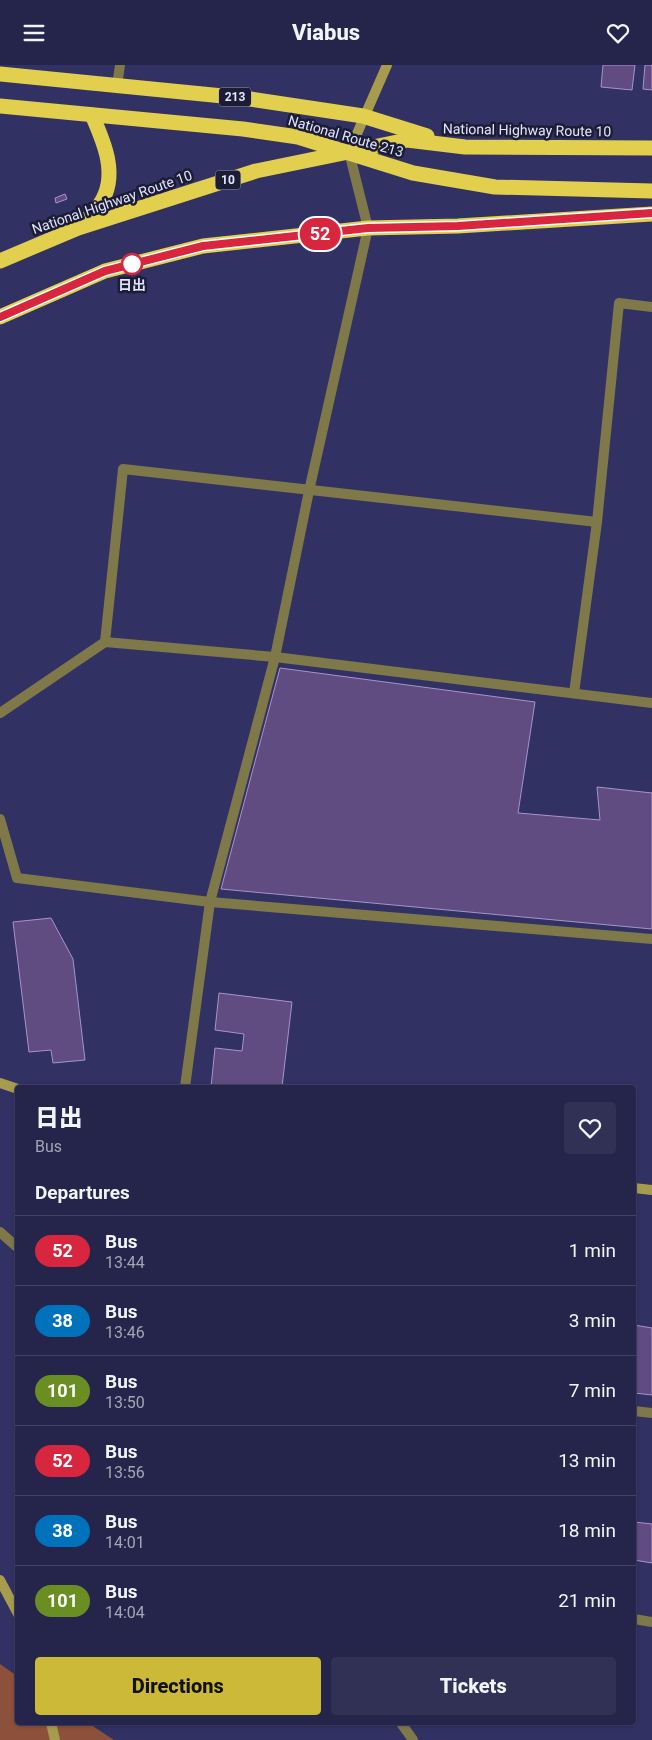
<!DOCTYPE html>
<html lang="en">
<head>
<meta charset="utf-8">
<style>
  :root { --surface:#25254b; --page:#313155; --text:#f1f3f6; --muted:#a3a5b5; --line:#424263; --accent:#ccb938 }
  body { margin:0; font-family:Roboto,"Noto Sans JP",sans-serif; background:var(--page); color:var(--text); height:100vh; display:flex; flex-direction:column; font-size:19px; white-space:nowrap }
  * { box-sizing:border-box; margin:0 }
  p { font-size:16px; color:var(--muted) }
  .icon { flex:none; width:28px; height:28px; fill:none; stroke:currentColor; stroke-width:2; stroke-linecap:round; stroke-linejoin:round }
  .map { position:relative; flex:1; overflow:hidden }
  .panel { position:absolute; left:15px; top:1020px; width:621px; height:640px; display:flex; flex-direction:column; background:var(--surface); border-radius:5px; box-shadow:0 1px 4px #0004,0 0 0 1px var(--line) }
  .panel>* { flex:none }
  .badge { padding:0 10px; border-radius:16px; font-size:18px; line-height:32px }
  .map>.badge { position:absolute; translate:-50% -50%; box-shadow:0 0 0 2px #fff }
  h2 { padding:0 20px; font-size:19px; line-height:45px }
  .round { display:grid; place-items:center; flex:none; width:52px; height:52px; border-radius:5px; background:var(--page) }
  .head { display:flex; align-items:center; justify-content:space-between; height:85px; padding:0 20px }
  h1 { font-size:24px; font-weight:800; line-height:38px }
  .primary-button { display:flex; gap:10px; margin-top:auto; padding:10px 20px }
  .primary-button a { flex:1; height:58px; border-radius:5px; background:var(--accent); color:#111; font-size:20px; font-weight:800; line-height:58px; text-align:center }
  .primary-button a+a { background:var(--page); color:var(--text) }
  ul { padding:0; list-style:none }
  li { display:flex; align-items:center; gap:15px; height:70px; padding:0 20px; border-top:1px solid var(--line) }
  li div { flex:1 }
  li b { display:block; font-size:19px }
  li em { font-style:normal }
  li .badge { min-width:55px; font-weight:700; text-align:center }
  header { display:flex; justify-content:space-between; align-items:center; height:65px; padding:0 20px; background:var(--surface); font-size:22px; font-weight:800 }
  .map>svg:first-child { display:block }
  .forest { fill:#8d513b }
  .building { fill:#604c81; stroke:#a893ce }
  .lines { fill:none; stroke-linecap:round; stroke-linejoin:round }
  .street { stroke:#7f7849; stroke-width:10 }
  .secondary { stroke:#a79b4e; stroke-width:10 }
  .highway { stroke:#e2cf4e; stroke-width:15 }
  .line-casing { stroke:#fff; stroke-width:11 }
  .line { stroke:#d7263d; stroke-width:8 }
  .stop-dot { fill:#fff; stroke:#d7263d; stroke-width:2.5 }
  .labels { text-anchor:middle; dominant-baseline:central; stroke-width:5; stroke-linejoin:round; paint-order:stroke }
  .shield { fill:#1c1d34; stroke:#a7a9c2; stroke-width:1 }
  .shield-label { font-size:12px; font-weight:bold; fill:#e2e5ff }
  .street-label { font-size:14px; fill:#e2e5ff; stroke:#1c1d34 }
  .stop-label { font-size:14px; font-weight:bold; fill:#e2e5ff; stroke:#1c1d34 }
</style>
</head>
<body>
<header><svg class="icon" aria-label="menu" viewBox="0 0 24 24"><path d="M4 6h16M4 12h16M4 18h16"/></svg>Viabus<svg class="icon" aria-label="heart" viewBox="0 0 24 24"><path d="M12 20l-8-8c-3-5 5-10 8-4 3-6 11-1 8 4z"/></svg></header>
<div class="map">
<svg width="652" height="1675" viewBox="0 0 652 1675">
  <rect width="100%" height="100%" fill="#313164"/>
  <!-- forest -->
  <polygon class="forest" points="0,1599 17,1611 18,1658 88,1658 114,1675 0,1675"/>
  <!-- building -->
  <g class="building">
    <polygon points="603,0 635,0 632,25 601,22"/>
    <polygon points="645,0 652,0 652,25 643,24"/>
    <polygon points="65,129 67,134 56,138 55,133"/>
    <polygon points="280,603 535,637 518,748 600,755 597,722 652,728 652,864 221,824"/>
    <polygon points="51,853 73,894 85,995 53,998 51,985 29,987 13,857"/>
    <polygon points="219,928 292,937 282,1022 211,1022 215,983 242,986 244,969 215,965"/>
    <polygon points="634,1260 652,1263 652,1330 634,1328"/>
    <polygon points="634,1457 652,1459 652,1498 634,1495"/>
  </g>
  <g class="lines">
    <!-- street -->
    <g class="street">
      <polyline points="117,21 120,0"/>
      <polyline points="105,577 123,404 597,457"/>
      <polyline points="574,628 597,457 619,238 652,242"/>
      <polyline points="0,648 105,577 275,592 652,638"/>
      <polyline points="0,754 17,813 210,837 652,874"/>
      <polyline points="185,1022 210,837 275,592 309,426 368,163 349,87"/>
      <polyline points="0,1167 18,1183"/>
      <polyline points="634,1346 652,1348"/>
      <polyline points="634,1554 652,1557"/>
      <polyline points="401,1658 413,1675"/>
    </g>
    <!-- secondary -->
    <g class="secondary">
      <polyline points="349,87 387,0"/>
      <polyline points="0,1018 18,1024"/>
      <polyline points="634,1123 652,1125"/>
      <polyline points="0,1515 18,1549"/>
      <polyline points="51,1658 55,1675"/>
    </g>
    <!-- highway -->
    <g class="highway">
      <polyline points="0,9 243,33 363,51 427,71"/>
      <polyline points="0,41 243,64 298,72 413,108 495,122 652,126"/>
      <path d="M79 162C86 155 95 147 100 139 119 111 104 77 92 50"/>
      <polyline points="0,196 78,163 256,106 407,75 465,82 652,83"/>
      <polyline points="0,252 105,206 203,181 368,163 458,161 652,149"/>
    </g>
  </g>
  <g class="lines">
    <defs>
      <polyline id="line" points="0,252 105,206 203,181 368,163 458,161 652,148"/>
    </defs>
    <!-- line casing -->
    <use href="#line" class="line-casing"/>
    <!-- line -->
    <use href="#line" class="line"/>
  </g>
  <!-- markers -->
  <circle class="stop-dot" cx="132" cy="199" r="10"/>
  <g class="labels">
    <!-- shield labels -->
    <g class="shield">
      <rect x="219" y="22.5" width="32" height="19" rx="4"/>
      <rect x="215.5" y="105.5" width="25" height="19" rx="4"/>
    </g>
    <g class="shield-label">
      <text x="235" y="32">213</text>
      <text x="228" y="115">10</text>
    </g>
    <!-- street labels -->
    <g class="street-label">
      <text transform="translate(527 65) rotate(1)">National Highway Route 10</text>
      <text transform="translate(346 71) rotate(16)">National Route 213</text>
      <text transform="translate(112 137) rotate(-19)">National Highway Route 10</text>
    </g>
    <!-- stop labels -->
    <g class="stop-label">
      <text x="132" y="220">日出</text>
    </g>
  </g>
</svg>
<b class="badge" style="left:320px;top:169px;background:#d7263d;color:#fff">52</b>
<section class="panel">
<div class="head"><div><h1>日出</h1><p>Bus</p></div><a class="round"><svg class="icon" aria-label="heart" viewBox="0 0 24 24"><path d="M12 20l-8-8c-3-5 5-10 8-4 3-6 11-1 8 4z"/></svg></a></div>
<h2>Departures</h2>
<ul>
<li><span class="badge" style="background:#d7263d;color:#fff">52</span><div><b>Bus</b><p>13:44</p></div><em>1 min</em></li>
<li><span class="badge" style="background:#0072bc;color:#fff">38</span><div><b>Bus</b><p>13:46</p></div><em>3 min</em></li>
<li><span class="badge" style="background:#6b8e23;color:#fff">101</span><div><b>Bus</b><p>13:50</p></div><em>7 min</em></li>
<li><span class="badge" style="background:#d7263d;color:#fff">52</span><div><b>Bus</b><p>13:56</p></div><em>13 min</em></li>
<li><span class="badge" style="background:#0072bc;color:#fff">38</span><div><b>Bus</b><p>14:01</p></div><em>18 min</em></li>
<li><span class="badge" style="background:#6b8e23;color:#fff">101</span><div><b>Bus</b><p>14:04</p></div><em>21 min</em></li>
</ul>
<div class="primary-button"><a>Directions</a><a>Tickets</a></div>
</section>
</div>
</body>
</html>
